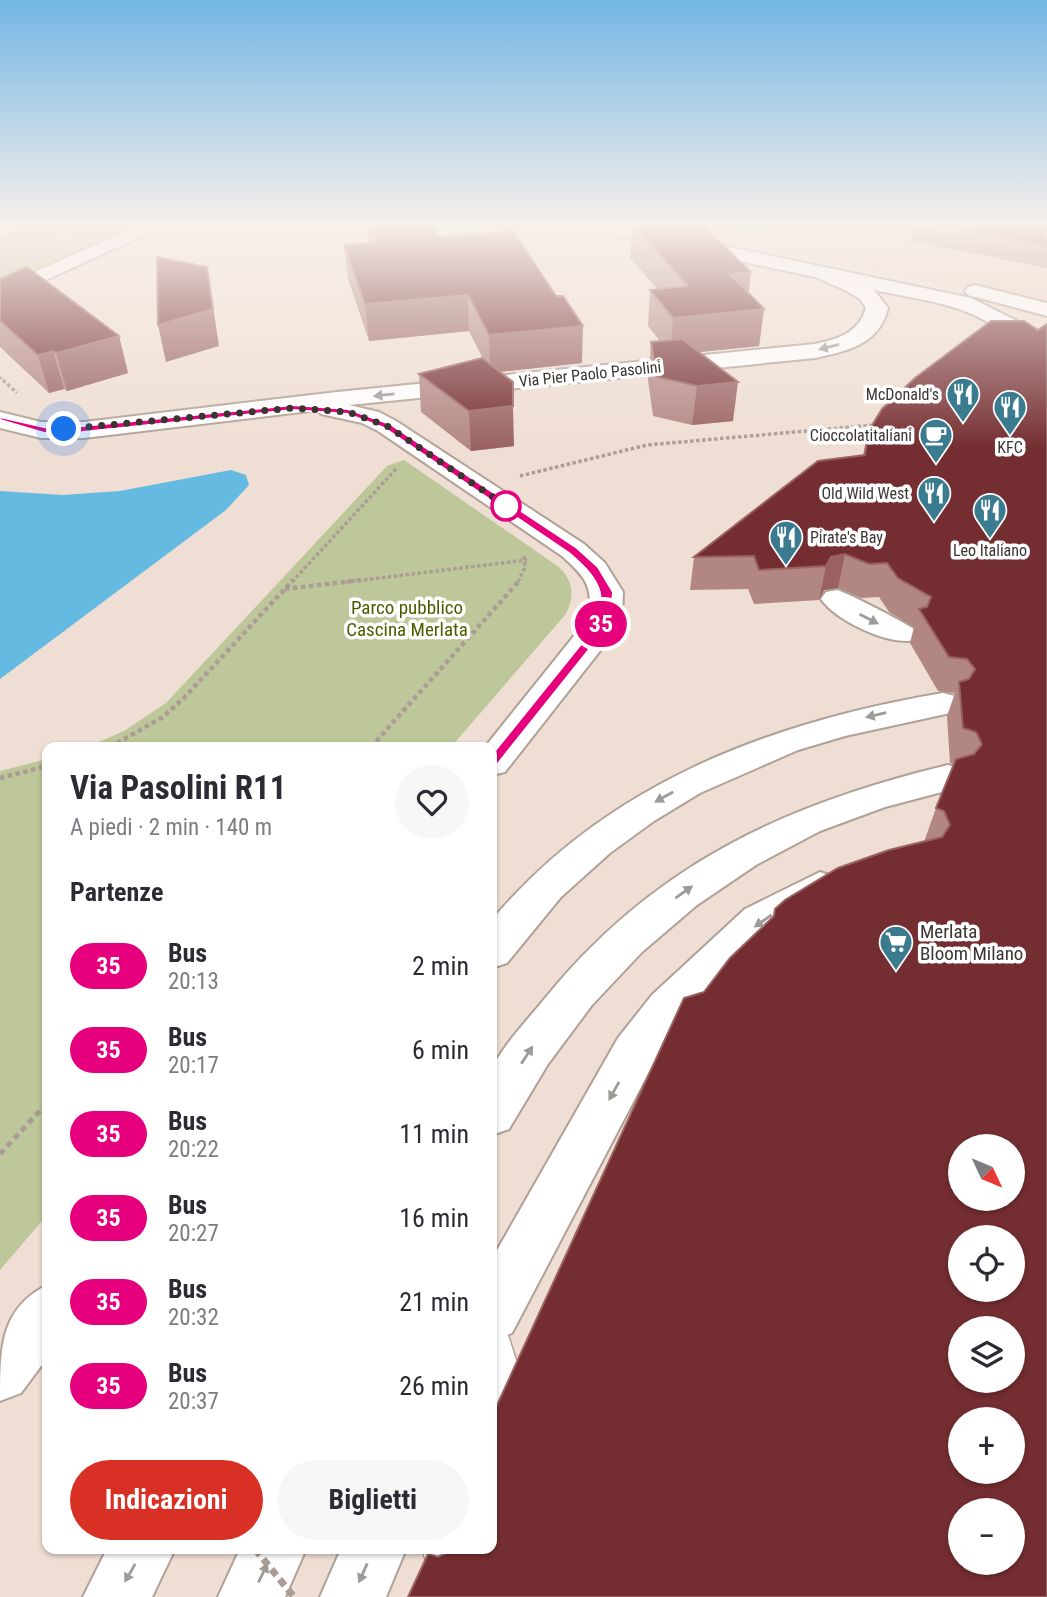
<!DOCTYPE html>
<html lang="it">
<head>
<meta charset="utf-8">
<style>
  :root { --surface:#fff; --page:#f7f7f7; --text:#2b2b33; --muted:#7c7c81; --accent:#d93025 }
  body { margin:0; font-family:"Roboto Condensed",sans-serif; background:var(--page); color:var(--text); height:100vh; display:flex; flex-direction:column; font-size:26px; white-space:nowrap }
  * { box-sizing:border-box; margin:0 }
  p { font-size:23px; color:var(--muted) }
  .icon { flex:none; width:38px; height:38px; fill:none; stroke:currentColor; stroke-width:2; stroke-linecap:round; stroke-linejoin:round }
  .map { position:relative; flex:1; overflow:hidden }
  .side { position:absolute; left:42px; top:742px; width:455px; height:812px; display:flex; flex-direction:column; background:var(--surface); border-radius:14px; box-shadow:0 2px 5px #0004 }
  .side>* { flex:none }
  .badge { padding:0 14px; border-radius:23px; font-size:24px; line-height:46px }
  .needle { width:46px; rotate:134deg }
  .tools { position:absolute; left:948px; top:1134px; display:grid; gap:14px }
  .tools a { display:grid; place-items:center; width:77px; height:77px; border-radius:50%; background:var(--surface); box-shadow:0 2px 5px #0004; font-size:35px }
  .you { position:absolute; width:35px; height:35px; margin:-18px; border:5px solid #fff; border-radius:50%; background:#1a73e8; box-shadow:0 0 0 10px #1a73e833 }
  .map>.badge { position:absolute; translate:-50% -50%; box-shadow:0 0 0 4px #fff }
  h2 { padding:0 28px; font-size:26px; line-height:63px }
  .round { display:grid; place-items:center; flex:none; width:74px; height:74px; border-radius:37px; background:var(--page) }
  .headline { display:flex; align-items:center; justify-content:space-between; height:119px; padding:0 28px }
  h1 { font-size:33px; font-weight:700; line-height:52px }
  .cta { display:flex; gap:14px; margin-top:auto; padding:14px 28px }
  .cta a { flex:1; height:80px; border-radius:42px; background:var(--accent); color:#fff; font-size:28px; font-weight:700; line-height:80px; text-align:center }
  .cta a+a { background:var(--page); color:var(--text) }
  ul { padding:0; list-style:none }
  li { display:flex; align-items:center; gap:21px; height:84px; padding:0 28px }
  li div { flex:1 }
  li b { display:block; font-size:26px }
  li em { font-style:normal }
  li .badge { min-width:77px; font-weight:700; text-align:center }
  .map>svg:first-child { display:block }
  .built { fill:#ead2c3 }
  .green { fill:#bdc79a }
  .water { fill:#65bae1 }
  .lines { fill:none; stroke-linecap:round; stroke-linejoin:round }
  .trunk-tunnel { stroke:#cbbcb2; stroke-width:21; stroke-dasharray:21 10; stroke-linecap:butt }
  .service-casing { stroke:#b0a095; stroke-width:3 }
  .minor-casing { stroke:#b0a095; stroke-width:4 }
  .motorway-casing { stroke:#b0a095; stroke-width:4 }
  .path-far3 { stroke:#ab9d95; stroke-width:2.5; stroke-dasharray:2.5 2; stroke-linecap:butt }
  .path-far2 { stroke:#ab9d95; stroke-width:3.5; stroke-dasharray:3.5 2.5; stroke-linecap:butt }
  .path-far1 { stroke:#ab9d95; stroke-width:4.5; stroke-dasharray:4.5 3.5; stroke-linecap:butt }
  .path { stroke:#ab9d95; stroke-width:5; stroke-dasharray:6 4.5; stroke-linecap:butt }
  .service { fill:#fff; fill-rule:evenodd }
  .minor { fill:#fff; fill-rule:evenodd }
  .motorway { fill:#fff; fill-rule:evenodd }
  .path-bridge { stroke:#ab9d95; stroke-width:7; stroke-dasharray:8 5; stroke-linecap:butt }
  .wall { fill:#b28682 }
  .shaded-wall { fill:#996261 }
  .building { fill:#742d30; stroke:#996261; stroke-width:2; fill-rule:evenodd }
  .oneway { fill:#9d9a98 }
  .line { fill:#e6007e; stroke:#fff; stroke-width:2 }
  .walk { stroke:#3b3430; stroke-width:7; stroke-dasharray:0 12.6 }
  .stop-dot { fill:#fff; stroke:#e6007e; stroke-width:3.5 }
  .labels { text-anchor:middle; dominant-baseline:central; stroke-width:7; stroke-linejoin:round; paint-order:stroke }
  .far-street-label { font-size:16px; fill:#3b3430; stroke:#fff }
  .far-poi-label { font-size:16px; fill:#3b3430; stroke:#fff; text-anchor:end }
  .park-label { font-size:19px; fill:#505b00; stroke:#fff }
  .poi-label { font-size:19px; fill:#3b3430; stroke:#fff; text-anchor:start }
</style>
</head>
<body>
<div class="map">
<svg width="1047" height="1597" viewBox="0 0 1047 1597">
  <rect width="100%" height="100%" fill="#efded3"/>
  <!-- built -->
  <polygon class="built" points="666,225 1047,225 1047,298 1041,305"/>
  <!-- green -->
  <g class="green">
    <polygon points="34,225 146,225 0,290 0,239"/>
    <path d="M404 460 559 567C574 582 575 597 565 615L451 747H87L124 731 166 703 387 466Z"/>
    <polygon points="47,759 47,1215 0,1270 0,771"/>
  </g>
  <!-- water -->
  <polygon class="water" points="231,470 246,475 249,485 226,510 0,679 0,491 63,495 120,491"/>
  <g class="lines">
    <!-- trunk-tunnel -->
    <polyline class="trunk-tunnel" points="0,266 94,225"/>
    <defs>
      <g id="service">
        <polygon points="492,1315 503,1320 522,1378 503,1418 492,1423"/>
        <polygon points="422,1549 457,1549 459,1558 453,1570 441,1576 429,1570"/>
      </g>
      <g id="minor">
        <polygon points="0,225 26,225 0,238"/>
        <polygon points="141,225 166,225 0,301 0,287"/>
        <path d="M589 225H625L971 298 1017 321 1041 349 1030 356C1018 353 1001 328 984 320 951 302 911 298 874 290L888 308C879 345 847 351 815 358L349 405 379 412 396 421 584 544 605 563 623 592 622 616 603 647 505 772 492 775V747H485L590 616C592 584 585 577 562 556L378 431 362 423 321 414 318 410 84 438H41L0 428V412L41 422H84L337 392 815 344C838 339 859 333 866 308L860 299 845 290 815 277 598 231Z"/>
        <polygon points="975,285 1047,303 1047,316 968,295 965,291 968,287"/>
        <path d="M837 590C846 592 916 628 919 633L915 640C889 646 836 621 821 599L826 592Z"/>
        <polygon points="820,872 835,877 841,888 835,899 775,933 728,975 684,1021 652,1066 512,1333 492,1341 492,1259 618,1038 652,995 745,909"/>
        <path d="M47 1285V1358L21 1393 0 1401C0 1348 0 1309 47 1285Z"/>
        <polygon points="341,1549 406,1549 386,1597 320,1597"/>
      </g>
      <g id="motorway">
        <path d="M943 693 955 696 961 704 955 712 845 736 798 750 700 793 654 821 610 853 561 897 507 963 492 968V920C607 783 771 722 943 693Z"/>
        <path d="M948 765 961 769 967 778 961 787 885 807 820 831 756 865 697 905 642 952 592 1005 548 1064 509 1129 492 1135C492 1118 487 1086 492 1071 497 1052 529 1018 542 1002 651 866 782 805 948 765Z"/>
        <polygon points="107,1549 175,1549 152,1597 83,1597"/>
        <polygon points="240,1549 306,1549 285,1597 218,1597"/>
      </g>
    </defs>
    <!-- service casing -->
    <use href="#service" class="service-casing"/>
    <!-- minor casing -->
    <use href="#minor" class="minor-casing"/>
    <!-- motorway casing -->
    <use href="#motorway" class="motorway-casing"/>
    <!-- path-far3 -->
    <polyline class="path-far3" points="0,377 5,382"/>
    <!-- path-far2 -->
    <g class="path-far2">
      <polyline points="3,380 17,393"/>
      <polyline points="520,476 647,445 875,425"/>
      <polyline points="292,582 396,469"/>
      <polyline points="346,582 527,560"/>
      <polyline points="518,582 525,567 524,556"/>
    </g>
    <!-- path-far1 -->
    <g class="path-far1">
      <polyline points="285,589 361,580"/>
      <polyline points="110,747 163,717 184,698 293,580"/>
      <polyline points="371,747 520,580"/>
      <polyline points="0,778 47,766"/>
    </g>
    <!-- path -->
    <polyline class="path" points="0,1154 47,1103"/>
    <!-- service -->
    <use href="#service" class="service"/>
    <!-- minor -->
    <use href="#minor" class="minor"/>
    <!-- motorway -->
    <use href="#motorway" class="motorway"/>
    <!-- path-bridge -->
    <polyline class="path-bridge" points="255,1549 294,1597"/>
  </g>
  <!-- wall -->
  <g class="wall">
    <polygon points="367,225 432,225 438,237 582,363 499,372 514,446 471,451 421,412 419,374 483,359 469,331 369,341 348,279 344,245 369,243"/>
    <polygon points="632,225 702,225 748,293 764,309 759,346 699,352 733,421 692,425 653,416 648,380 651,342 660,341 648,326 650,290 657,289 630,258"/>
    <polygon points="900,225 1047,225 1047,268 911,241 912,227"/>
    <polygon points="0,279 119,336 128,373 67,391 64,389 49,393 0,347"/>
    <polygon points="991,321 1047,1597 438,1557 451,1551 492,1549 704,992 773,917 775,909 924,842 936,808 954,764 950,763 947,716 955,693 938,691 910,643 914,627 889,612 879,597 861,598 838,588 824,590 819,600 754,604 748,589 690,590 694,557 863,455 868,432"/>
  </g>
  <!-- shaded-wall -->
  <g class="shaded-wall">
    <polygon points="207,267 219,346 166,362 158,325"/>
    <polygon points="751,272 747,307 730,274"/>
    <polygon points="468,295 469,331 369,341 365,304"/>
    <polygon points="764,309 759,346 670,355 673,318"/>
    <polygon points="583,326 582,363 490,373 489,335"/>
    <polygon points="119,336 128,373 67,391 56,353"/>
    <polygon points="53,351 64,389 49,393 38,355"/>
    <polygon points="738,382 733,421 692,425 697,386"/>
    <polygon points="513,406 514,446 471,451 469,411"/>
    <polygon points="845,554 838,588 824,590 819,600 826,566 831,557"/>
  </g>
  <!-- building -->
  <g class="building">
    <polygon points="371,225 432,225 438,237 513,231 556,296 563,296 583,326 489,335 468,295 365,304 344,245 378,242"/>
    <polygon points="633,225 702,225 751,272 730,274 764,309 673,318 650,290 688,286"/>
    <polygon points="938,225 1047,225 1047,246"/>
    <polygon points="157,257 207,267 213,309 158,325"/>
    <polygon points="27,267 119,336 56,353 53,351 38,355 0,321 0,279"/>
    <path d="M991 321H1024L1038 330 1047 324V1597H408L428 1554 438 1557 451 1551 452 1549H492V1416L684 998 704 992 730 958 774 916 775 909 785 900 838 868 889 850 942 837 950 825 944 811 936 808 956 759 974 754 982 744 976 732 963 728 959 682 969 679 975 669 967 659 949 657 919 609 927 607 931 597 898 578 887 563 869 564 845 554 831 557 826 566 759 570 754 556 694 557 818 461 865 455 868 432 882 409 915 378ZM961 1146H1013V1199H961ZM961 1237H1013V1290H961ZM961 1328H1013V1381H961ZM961 1419H1013V1472H961ZM961 1510H1013V1563H961Z"/>
    <polygon points="682,339 738,382 697,386 657,377 651,342"/>
    <polygon points="482,358 513,382 513,406 469,411 419,374"/>
  </g>
  <!-- one-way arrows -->
  <defs><path id="oneway-solid" d="M-6-.8H1V-3.2L6.5 0L1 3.2V.8H-6Z" transform="scale(1.75)"/></defs>
  <g class="oneway">
    <use href="#oneway-solid" transform="translate(829 347) rotate(166)"/>
    <use href="#oneway-solid" transform="translate(384 395) rotate(174)"/>
    <use href="#oneway-solid" transform="translate(869 619) rotate(27)"/>
    <use href="#oneway-solid" transform="translate(876 715) rotate(167)"/>
    <use href="#oneway-solid" transform="translate(664 797) rotate(151)"/>
    <use href="#oneway-solid" transform="translate(684 892) rotate(-35)"/>
    <use href="#oneway-solid" transform="translate(763 921) rotate(145)"/>
    <use href="#oneway-solid" transform="translate(527 1055) rotate(-57)"/>
    <use href="#oneway-solid" transform="translate(614 1091) rotate(119)"/>
    <use href="#oneway-solid" transform="translate(130 1573) rotate(120)"/>
    <use href="#oneway-solid" transform="translate(263 1573) rotate(-64)"/>
    <use href="#oneway-solid" transform="translate(363 1573) rotate(114)"/>
  </g>
  <!-- sky -->
  <linearGradient id="sky" x2="0" y2="1"><stop stop-color="#73b6e5"/><stop offset="0.5" stop-color="#f8f0eb"/><stop offset="1" stop-color="#f8f0eb" stop-opacity="0"/></linearGradient>
  <rect width="1047" height="449" fill="url(#sky)"/>
  <!-- line -->
  <path class="line" d="M293 405 348 409 390 424 577 548 598 567 613 592 611 616 595 642 496 766 492 767 485 763 586 638C611 599 603 582 569 553L384 428 347 414 293 410 83 432 44 433 0 420V417L44 427 83 426Z"/>
  <g class="lines">
    <!-- walk -->
    <polyline class="walk" points="64,429 293,408 348,412 387,426 514,511 506,506"/>
  </g>
  <!-- icons -->
  <defs>
    <symbol id="restaurant-pin" viewBox="-11 -11 22 30"><path d="M0 17L-7.5 6A9.5 9.5 0 1 1 7.5 6Z" fill="#3b7b8f" stroke="#fff"/><path d="M-5-6h1v4h1v-4h1v4h1v-4h1v5L-1.5 .5V6h-2V.5L-5-1ZM5-6V6H3V1.5H1.5Q1.5-4 5-6Z" fill="#fff"/></symbol>
    <symbol id="cafe-pin" viewBox="-11 -11 22 30"><path d="M0 17L-7.5 6A9.5 9.5 0 1 1 7.5 6Z" fill="#3b7b8f" stroke="#fff"/><path d="M-5.5-4.5H6V0H3Q3 3.5 0 3.5H-2.5Q-5.5 3.5-5.5 0ZM3-3.2v2h1.7v-2ZM-6 4.5H4V6H-6Z" fill="#fff"/></symbol>
    <symbol id="supermarket-pin" viewBox="-11 -11 22 30"><path d="M0 17L-7.5 6A9.5 9.5 0 1 1 7.5 6Z" fill="#3b7b8f" stroke="#fff"/><path d="M-6-5.5h2.5l.6 2H6L4.5 2H-2.5L-4.4-4H-6ZM-1.5 3.2a1.3 1.3 0 1 0 .1 0ZM3 3.2a1.3 1.3 0 1 0 .1 0Z" fill="#fff"/></symbol>
  </defs>
  <g fill-rule="evenodd">
    <use href="#restaurant-pin" x="944" y="375" width="38" height="52"/>
    <use href="#restaurant-pin" x="991" y="388" width="38" height="52"/>
    <use href="#cafe-pin" x="917" y="416" width="38" height="52"/>
    <use href="#restaurant-pin" x="915" y="474" width="38" height="52"/>
    <use href="#restaurant-pin" x="971" y="491" width="38" height="52"/>
    <use href="#restaurant-pin" x="767" y="518" width="38" height="52"/>
    <use href="#supermarket-pin" x="877" y="923" width="38" height="52"/>
  </g>
  <!-- markers -->
  <circle class="stop-dot" cx="506" cy="506" r="14"/>
  <g class="labels">
    <!-- far-street labels -->
    <g class="far-street-label">
      <text transform="translate(590 374) rotate(-6)">Via Pier Paolo Pasolini</text>
    </g>
    <!-- far-poi labels -->
    <g class="far-poi-label">
      <text x="939" y="394">McDonald's</text>
      <text x="912" y="435">Cioccolatitaliani</text>
      <text x="1010" y="447" text-anchor="middle">KFC</text>
      <text x="909" y="493">Old Wild West</text>
      <text x="810" y="537" text-anchor="start">Pirate's Bay</text>
      <text x="990" y="550" text-anchor="middle">Leo Italiano</text>
    </g>
    <!-- park labels -->
    <g class="park-label">
      <text x="407" y="607">Parco pubblico<tspan x="407" dy="22">Cascina Merlata</tspan></text>
    </g>
    <!-- poi labels -->
    <g class="poi-label">
      <text x="920" y="931">Merlata<tspan x="920" dy="22">Bloom Milano</tspan></text>
    </g>
  </g>
</svg>
<div class="tools">
<a><svg class="needle" viewBox="-14 -14 28 28"><path d="M0-13l5 13h-10z" fill="#e53935"/><path d="M0 13l5-13h-10z" fill="#7c7c81"/></svg></a>
<a><svg class="icon" aria-label="locate" viewBox="0 0 24 24"><circle cx="12" cy="12" r="6"/><path d="M12 2v4M12 18v4M2 12h4M18 12h4"/></svg></a>
<a><svg class="icon" aria-label="layers" viewBox="0 0 24 24"><path d="M12 4l9 5-9 5-9-5zM3 14l9 5 9-5"/></svg></a>
<a>+</a>
<a>−</a>
</div>
<div class="you" style="left:64px;top:429px"></div>
<b class="badge" style="left:601px;top:624px;background:#e6007e;color:#fff">35</b>
<section class="side">
<div class="headline"><div><h1>Via Pasolini R11</h1><p>A piedi · 2 min · 140 m</p></div><a class="round"><svg class="icon" aria-label="heart" viewBox="0 0 24 24"><path d="M12 20l-8-8c-3-5 5-10 8-4 3-6 11-1 8 4z"/></svg></a></div>
<h2>Partenze</h2>
<ul>
<li><span class="badge" style="background:#e6007e;color:#fff">35</span><div><b>Bus</b><p>20:13</p></div><em>2 min</em></li>
<li><span class="badge" style="background:#e6007e;color:#fff">35</span><div><b>Bus</b><p>20:17</p></div><em>6 min</em></li>
<li><span class="badge" style="background:#e6007e;color:#fff">35</span><div><b>Bus</b><p>20:22</p></div><em>11 min</em></li>
<li><span class="badge" style="background:#e6007e;color:#fff">35</span><div><b>Bus</b><p>20:27</p></div><em>16 min</em></li>
<li><span class="badge" style="background:#e6007e;color:#fff">35</span><div><b>Bus</b><p>20:32</p></div><em>21 min</em></li>
<li><span class="badge" style="background:#e6007e;color:#fff">35</span><div><b>Bus</b><p>20:37</p></div><em>26 min</em></li>
</ul>
<div class="cta"><a>Indicazioni</a><a>Biglietti</a></div>
</section>
</div>
</body>
</html>
